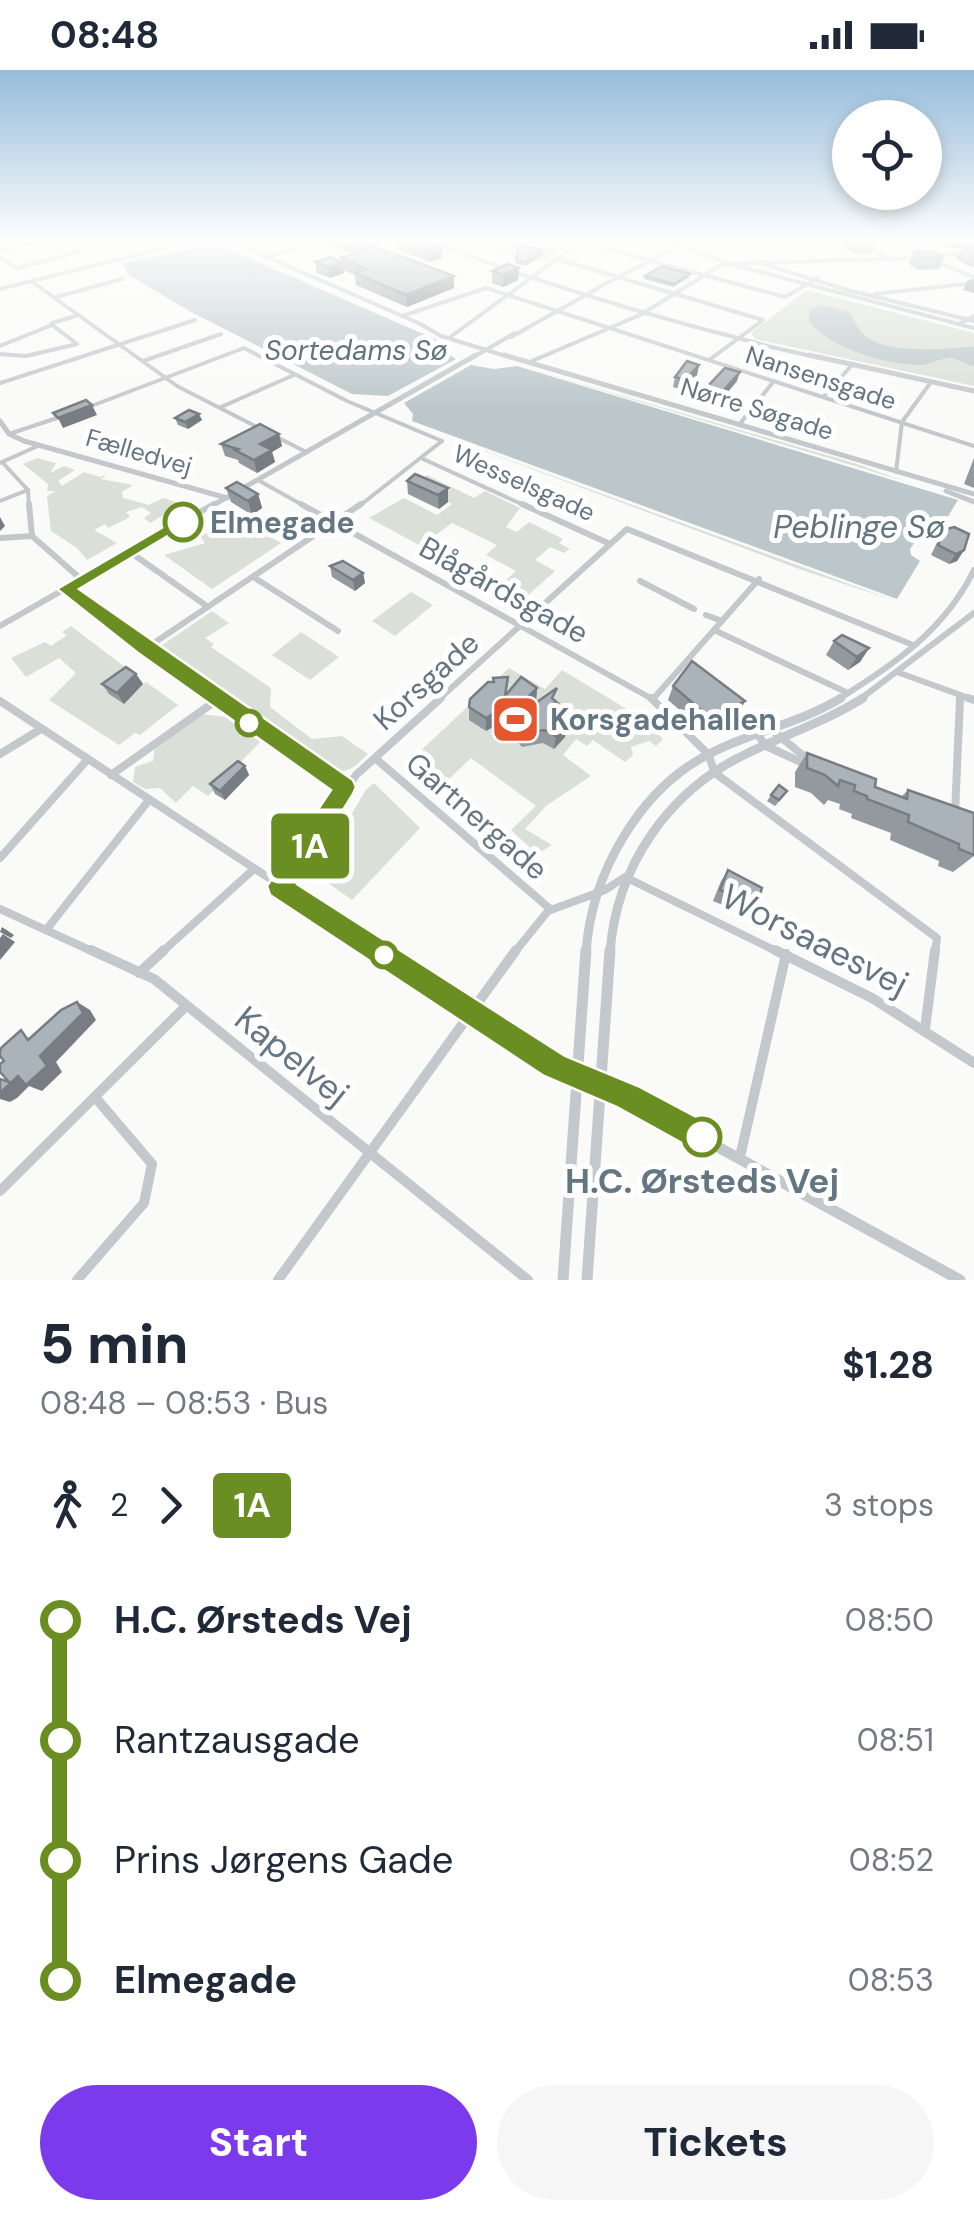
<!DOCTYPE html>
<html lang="en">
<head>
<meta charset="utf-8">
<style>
  :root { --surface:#fff; --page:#f6f6f7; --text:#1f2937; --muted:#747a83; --accent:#7c3aed }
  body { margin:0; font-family:"DM Sans",sans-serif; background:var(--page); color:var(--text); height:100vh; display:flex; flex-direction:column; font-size:38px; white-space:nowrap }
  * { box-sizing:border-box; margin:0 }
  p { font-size:32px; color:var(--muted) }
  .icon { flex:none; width:55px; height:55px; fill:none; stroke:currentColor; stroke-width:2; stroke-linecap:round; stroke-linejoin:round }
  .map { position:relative; height:1210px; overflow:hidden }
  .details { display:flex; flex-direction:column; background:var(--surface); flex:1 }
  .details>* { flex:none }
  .badge { padding:0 20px; border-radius:8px; font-size:35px; line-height:65px }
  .buttons { position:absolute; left:832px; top:30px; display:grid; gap:20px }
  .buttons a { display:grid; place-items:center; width:110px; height:110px; border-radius:50%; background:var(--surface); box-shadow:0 5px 15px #0003; font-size:50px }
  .map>.badge { position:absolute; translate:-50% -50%; box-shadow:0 0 0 5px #fff }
  .legs { display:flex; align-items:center; gap:15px; height:110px; padding:0 40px; font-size:32px }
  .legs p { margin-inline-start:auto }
  .summary { display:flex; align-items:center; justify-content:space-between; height:170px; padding:0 40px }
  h1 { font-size:55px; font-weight:800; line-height:75px }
  .primary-button { display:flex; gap:20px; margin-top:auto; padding:20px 40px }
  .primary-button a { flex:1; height:115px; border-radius:60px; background:var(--accent); color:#fff; font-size:40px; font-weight:800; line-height:115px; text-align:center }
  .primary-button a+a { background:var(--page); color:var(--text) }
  ul { padding:0 40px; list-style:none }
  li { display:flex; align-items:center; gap:35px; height:120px; font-size:38px }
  li i { display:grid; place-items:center; width:15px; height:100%; margin:0 12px; background:currentColor }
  li i::after { content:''; width:25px; height:25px; margin:-12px; border:8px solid; border-radius:50%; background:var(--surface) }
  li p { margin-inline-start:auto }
  li:first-child i { background:linear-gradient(#0000 50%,currentColor 0) }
  li:last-child i { background:linear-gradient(currentColor 50%,#0000 0) }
  .status { display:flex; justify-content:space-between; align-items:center; height:70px; padding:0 50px; background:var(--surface); direction:ltr }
  .status svg { height:28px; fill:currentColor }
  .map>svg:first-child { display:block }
  .green { fill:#dadfd7 }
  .water { fill:#bbc7cb }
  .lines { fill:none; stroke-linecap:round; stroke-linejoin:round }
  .minor-far3 { stroke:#c3c8cc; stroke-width:4 }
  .minor-far2 { stroke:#c3c8cc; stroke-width:6 }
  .minor-far1 { stroke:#c3c8cc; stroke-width:8 }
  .minor { stroke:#c3c8cc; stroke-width:10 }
  .tertiary-far4 { stroke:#c3c8cc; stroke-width:4 }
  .tertiary-far3 { stroke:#c3c8cc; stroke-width:5 }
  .tertiary-far2 { stroke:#c3c8cc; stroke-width:6 }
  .tertiary-far1 { stroke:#c3c8cc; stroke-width:9 }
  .tertiary { stroke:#c3c8cc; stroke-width:11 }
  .wall { fill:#929a9f }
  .shaded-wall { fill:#777d82 }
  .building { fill:#aab3b9; stroke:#777d82; stroke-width:2.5 }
  .line-1 { fill:#6b8e23; stroke:#fff; stroke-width:2.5 }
  .stop-1-dot { fill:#fff; stroke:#6b8e23; stroke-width:5 }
  .labels { text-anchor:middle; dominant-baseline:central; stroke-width:10; stroke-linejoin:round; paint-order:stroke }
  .far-street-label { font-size:25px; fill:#657683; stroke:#fff }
  .far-water-label { font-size:28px; font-style:italic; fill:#60757c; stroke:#fff }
  .stop-label { font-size:30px; font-weight:bold; fill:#657683; stroke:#fff; text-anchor:start }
  .street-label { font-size:30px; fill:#657683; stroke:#fff }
  .poi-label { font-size:30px; font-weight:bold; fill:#657683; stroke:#fff; text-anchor:start }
  .water-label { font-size:32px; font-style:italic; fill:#60757c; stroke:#fff }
  .near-street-label { font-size:35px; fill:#657683; stroke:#fff }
  .near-stop-label { font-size:35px; font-weight:bold; fill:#657683; stroke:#fff }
</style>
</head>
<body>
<div class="status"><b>08:48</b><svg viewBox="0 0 49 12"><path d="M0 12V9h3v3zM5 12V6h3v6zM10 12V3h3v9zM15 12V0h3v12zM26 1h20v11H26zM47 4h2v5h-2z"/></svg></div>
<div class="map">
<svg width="974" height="1210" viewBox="0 0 974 1210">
  <rect width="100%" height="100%" fill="#fafaf8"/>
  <!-- green -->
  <g class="green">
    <polygon points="441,172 574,172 547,191 516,188 491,178 464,180"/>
    <polygon points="807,220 974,263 974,316 755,269 751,263"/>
    <polygon points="520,296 857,394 906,412 855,396"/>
    <polygon points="457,371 896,531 802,500"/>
    <polygon points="37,388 56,393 50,403 64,396 75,400 58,411 62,416 84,402 100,407 107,404 101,409 133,415 122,422 123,428 149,435 163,428 182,434 150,453 144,448 151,443 142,437 126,442 130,447 108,458 105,454 94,460 117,473 87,490 77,478 51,461 47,426 56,421 47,421 48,414 23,394"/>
    <polygon points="427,405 474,428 485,421 520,438 506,457 517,462 529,452 563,469 559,473 570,479 564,483 550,477 535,490 555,501 525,528 501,515 516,501 486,485 497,475 452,453 421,476 369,448 404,428 437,445 452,434 414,414"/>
    <polygon points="228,446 248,458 260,451 275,459 267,465 281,473 212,519 164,485 205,473 201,467"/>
    <polygon points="411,522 433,535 395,566 372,551"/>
    <path d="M212 541 229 553 205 568 214 574 211 577 271 618 270 637 312 669 342 666 368 684C354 697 348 706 329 697L161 576Z"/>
    <polygon points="71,556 134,604 124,633 146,612 178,635 140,665 135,663 119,675 49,630 76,603 59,588 26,607 11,588 45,572 51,576 67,565 62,562"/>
    <polygon points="301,562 339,587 310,610 272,585"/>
    <polygon points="509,598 545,619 562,600 645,650 663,669 656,676 649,671 631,677 633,685 625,692 593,670 587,676 576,669 563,685 591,706 546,736 525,759 552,775 537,784 511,760 536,736 471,688 446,712 415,686"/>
    <polygon points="201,644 225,647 260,672 208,726 193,716 176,733 160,718 145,719 133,712 135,697 153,691 155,677"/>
    <polygon points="374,713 420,758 352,830 317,805 365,721"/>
  </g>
  <!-- water -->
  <g class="water">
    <polygon points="217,174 444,273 445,282 456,289 388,326 352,324 191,242 129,205 122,193"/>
    <path d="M821 235 847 241C855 249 857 259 865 266 887 284 947 280 974 276V296C966 295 959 289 951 288 941 287 931 295 920 295 888 295 829 278 809 252V240Z"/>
    <polygon points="471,295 494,299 517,296 958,430 941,458 925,457 910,479 911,485 920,491 897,529 412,351 413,344 404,333"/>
  </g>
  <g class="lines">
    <!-- minor-far3 -->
    <g class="minor-far3">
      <polyline points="64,172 79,182"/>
      <polyline points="581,172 785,227 818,208"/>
      <polyline points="966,172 974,176"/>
      <polyline points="866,174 889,190"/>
      <polyline points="249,179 273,172"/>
      <polyline points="0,181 39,172"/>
      <polyline points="935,186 974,182"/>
      <polyline points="266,187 315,172"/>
      <polyline points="0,188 17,198 79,182"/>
      <polyline points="557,189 763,250"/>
      <polyline points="937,192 974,207"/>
      <polyline points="760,193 854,222"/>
      <polyline points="31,211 177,316 261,359"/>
      <polyline points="875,224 974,213"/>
      <polyline points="56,227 122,209"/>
      <polyline points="402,246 486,218 974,376"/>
      <polyline points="52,253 79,245"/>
      <polyline points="959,254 974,246"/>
      <polyline points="0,276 52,255"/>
      <polyline points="0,284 26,286 77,274 51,254"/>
      <polyline points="709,290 762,251"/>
      <polyline points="143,291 221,264"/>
      <polyline points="532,291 640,245 723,194 918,188"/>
      <polyline points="0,313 195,250"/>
      <polyline points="823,327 852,295"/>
      <polyline points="221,337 294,305"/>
      <polyline points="86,338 244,278 347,331 442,371"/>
      <polyline points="739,355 774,311"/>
      <polyline points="9,364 60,347"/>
      <polyline points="277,367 306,382"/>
      <polyline points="421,388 528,437"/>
      <polyline points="2,392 28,420 29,437"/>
      <polyline points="0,393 40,375"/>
      <polyline points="896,402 902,352 931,312"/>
      <polyline points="258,410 306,437"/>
      <polyline points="0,431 28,420"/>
      <polyline points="358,437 442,371"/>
    </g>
    <!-- minor-far2 -->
    <g class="minor-far2">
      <polyline points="29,434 32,466 82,510"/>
      <polyline points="301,434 654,630"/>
      <polyline points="522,434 610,474"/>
      <polyline points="0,468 32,466"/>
      <polyline points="130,482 208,537"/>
      <polyline points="255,508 338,561"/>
      <polyline points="640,511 694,539"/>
      <polyline points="66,519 208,623"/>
      <polyline points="706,545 722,551"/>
      <polyline points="714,560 848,623"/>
      <polyline points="145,579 361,434"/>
      <polyline points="897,602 974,630"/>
      <polyline points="653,629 759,509"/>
      <polyline points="438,630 627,459 913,575"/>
      <polyline points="960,630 960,625"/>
    </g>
    <!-- minor-far1 -->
    <g class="minor-far1">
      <polyline points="651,628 708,684 715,703 937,868 935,883"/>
      <polyline points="968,628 974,630"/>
      <polyline points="0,631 383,883"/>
      <polyline points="240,646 345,717"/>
      <polyline points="772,660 811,692"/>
      <polyline points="758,665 766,676 807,695"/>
      <polyline points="0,684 41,659"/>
      <polyline points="375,688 549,838"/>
      <polyline points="111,705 217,630"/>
      <polyline points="955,744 960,628"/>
      <polyline points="0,788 88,689"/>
      <polyline points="279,817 356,705 441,628"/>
      <polyline points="0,839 96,883"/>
      <polyline points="46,860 149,730"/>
      <polyline points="161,883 254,799"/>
      <polyline points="514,883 548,841 605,820 625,807 780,883"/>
    </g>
    <!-- minor -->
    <g class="minor">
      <polyline points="91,880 154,909 528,1210"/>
      <polyline points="379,880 555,996 574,1003"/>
      <polyline points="775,880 872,928 974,993"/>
      <polyline points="139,903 164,880"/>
      <polyline points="925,959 935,880"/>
      <polyline points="740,1087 786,884"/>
      <polyline points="0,1121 185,937"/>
      <polyline points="77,1210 144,1133 152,1094 95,1027"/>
      <polyline points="278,1210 516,880"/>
    </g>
    <!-- tertiary-far4 -->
    <g class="tertiary-far4">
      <polyline points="233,172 423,255"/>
      <path d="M431 172C540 213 648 246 761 274"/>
      <polyline points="669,172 734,195 974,258"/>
      <polyline points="599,217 679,176"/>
      <polyline points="0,219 188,172"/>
      <polyline points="856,222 974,251"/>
      <polyline points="422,255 441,266 512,288"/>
      <polyline points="511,267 600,217"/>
      <polyline points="449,268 580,172"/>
      <polyline points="758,274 820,288"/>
      <polyline points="472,288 515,263"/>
    </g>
    <!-- tertiary-far3 -->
    <g class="tertiary-far3">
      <polyline points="504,285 974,424"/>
      <polyline points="809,285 974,321"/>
      <polyline points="0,351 9,364 24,371 227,428"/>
      <polyline points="946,421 974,432"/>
      <polyline points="210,437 476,285"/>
    </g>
    <!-- tertiary-far2 -->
    <g class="tertiary-far2">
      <polyline points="0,556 214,434"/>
      <path d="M837 630C892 596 945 560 974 500"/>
      <polyline points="859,630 974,543"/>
    </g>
    <!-- tertiary-far1 -->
    <g class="tertiary-far1">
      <path d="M586 883C591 804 640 717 713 682 755 661 800 653 841 628"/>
      <path d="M610 883C616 797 668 721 746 684 786 664 825 652 863 628"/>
    </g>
    <!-- tertiary -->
    <g class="tertiary">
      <polyline points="575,1004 627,1027 960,1210"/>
      <polyline points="563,1210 586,880"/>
      <polyline points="587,1210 610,880"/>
    </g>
  </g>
  <!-- wall -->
  <g class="wall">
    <polygon points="324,172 362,172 454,218 407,237 356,215 355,205 343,200 344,203 330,208 317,203 315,192 342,193 341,188 350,185 350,181 346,182"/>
    <polygon points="398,172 430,172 442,188 430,192 399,180"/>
    <polygon points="836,172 875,172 871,184 854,184"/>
    <polygon points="937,172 967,172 964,176 974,176 974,196 971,197 956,189 961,178 950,179"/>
    <polygon points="519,175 543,184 526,196 516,194"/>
    <polygon points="914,182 944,187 939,199 918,200 909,194"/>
    <polygon points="492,201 518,210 503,217 492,213"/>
    <polygon points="645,206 690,207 673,217 644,209"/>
    <polygon points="974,209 974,223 963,220 968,210"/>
    <polygon points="699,295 697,305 683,320 673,317 675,307"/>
    <polygon points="737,311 720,331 705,327 707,317"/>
    <polygon points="175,348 202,350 188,359 178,355"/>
    <polygon points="279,364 282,376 272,382 275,392 257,403 239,393 238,390 225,386 221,374"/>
    <polygon points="974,388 974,418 964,414"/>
    <polygon points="415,404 448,432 439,439 408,424 407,411"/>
    <polygon points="226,418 258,424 262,438 252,445 231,432"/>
    <polygon points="943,460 964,480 957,491 949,494 931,485"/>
    <polygon points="330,496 363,503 365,513 355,521 332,507"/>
    <polygon points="834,571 869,578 860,592 848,600 826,585"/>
    <polygon points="136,604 143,614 124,634 109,624 102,614"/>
    <polygon points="673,616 738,645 704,661 668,630"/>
    <polygon points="537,618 536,632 531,637 556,631 565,667 554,679 543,673 522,677 510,664 510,658 506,662 496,655 486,661 469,650 469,637 507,623"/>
    <polygon points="807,683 875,717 901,727 908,720 974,743 974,786 953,802 938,796 939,791 890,770 891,763 851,748 852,744 839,739 840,734 828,730 824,735 811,723 795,717 795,702"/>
    <polygon points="245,696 249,705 225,730 215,724 210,714"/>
    <polygon points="771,725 783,727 775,736 767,731"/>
    <polygon points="728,800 757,835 749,846 713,831 721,811"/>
  </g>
  <!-- shaded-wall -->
  <g class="shaded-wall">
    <polygon points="344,172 356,172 349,173 350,181 346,182"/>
    <polygon points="953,172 967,172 964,177 950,179"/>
    <polygon points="442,176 442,188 430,192 429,180"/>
    <polygon points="543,180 543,184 526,196 526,192"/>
    <polygon points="342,193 344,203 330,208 328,198"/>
    <polygon points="519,198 518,210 503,217 503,205"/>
    <polygon points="454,206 454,218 407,237 406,225"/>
    <polygon points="699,295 697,305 683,320 685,310"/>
    <polygon points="740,302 737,311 720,331 723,321"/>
    <polygon points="92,335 97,345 63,358 58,348"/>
    <polygon points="199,344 202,350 188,359 185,352"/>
    <polygon points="279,364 282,376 272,382 275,392 257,403 254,390 260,374"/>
    <polygon points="448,418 448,432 439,439 438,425"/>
    <polygon points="258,424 262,438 252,445 248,431"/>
    <polygon points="0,447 5,456 0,461"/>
    <polygon points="964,480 957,491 949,494 956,484"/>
    <polygon points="363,503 365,513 355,521 353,510"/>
    <polygon points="869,578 860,592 848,600 857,587"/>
    <polygon points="136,604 143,614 124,634 117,623"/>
    <polygon points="537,618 536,632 513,654 510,651 510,658 506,662 506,649"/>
    <polygon points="745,631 738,645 704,661 710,648"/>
    <polygon points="496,642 496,655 486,661 486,648"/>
    <polygon points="567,654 565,667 554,679 556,666"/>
    <polygon points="245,696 249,705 225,730 220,721"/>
    <polygon points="2,857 14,865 11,868 0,862"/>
    <polygon points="3,864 15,872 0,890 0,868"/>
    <polygon points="77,932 90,940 96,950 56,992 62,1002 42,1021 29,1016 17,1028 10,1032 0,1029 0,1023 40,986"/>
  </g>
  <!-- building -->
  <g class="building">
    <polygon points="353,172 362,172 454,206 406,225 355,203 367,199 341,188 365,180 349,173"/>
    <polygon points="406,172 430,172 442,176 429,180"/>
    <polygon points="519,175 543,180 526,192 516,190"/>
    <polygon points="974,176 974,182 962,177"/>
    <polygon points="930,181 944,187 924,188 914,182"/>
    <polygon points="330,187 342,193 328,198 315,192"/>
    <polygon points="508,194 519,198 503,205 492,201"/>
    <polygon points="662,196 690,204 674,214 645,206"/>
    <polygon points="687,291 699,295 685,310 675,307"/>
    <polygon points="725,298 740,302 723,321 707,317"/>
    <polygon points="86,330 92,335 58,348 53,343"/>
    <polygon points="189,340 199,344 185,352 175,348"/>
    <polygon points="260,354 279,364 260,374 272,380 254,390 235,380 238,379 221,374"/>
    <polygon points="415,404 448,418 438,425 407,411"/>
    <polygon points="237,412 258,424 248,431 226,418"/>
    <polygon points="954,457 969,464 964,480 956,484 938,475 943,460"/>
    <polygon points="343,491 363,503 353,510 330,496"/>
    <polygon points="842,565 869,578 857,587 834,571"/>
    <polygon points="692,591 745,631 710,648 673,616"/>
    <polygon points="126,597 136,604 117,623 102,614"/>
    <polygon points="508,607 505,626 521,607 537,618 506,649 496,642 486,648 469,637 470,629 488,612 494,612 493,608"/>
    <polygon points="557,618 552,628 567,642 567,654 556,666 544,660 523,664 510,651"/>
    <polygon points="807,683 876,709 875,717 907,729 908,720 974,743 974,785 959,779 959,774 908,752 909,745 867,729 867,726 854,721 855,715 840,710 838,716 825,705 807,698"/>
    <polygon points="238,691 245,696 220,721 210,714"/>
    <polygon points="779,715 787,721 779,730 771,725"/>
    <polygon points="728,800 762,818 757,835 720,820"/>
    <polygon points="77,932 83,943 40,986 47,996 26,1015 18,1006 0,1023 0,1009 9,1012 0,1002 0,994 4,991 0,986 0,980 2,977 21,960 28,970 61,940"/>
  </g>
  <!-- sky -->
  <linearGradient id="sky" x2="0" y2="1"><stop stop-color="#96bcdc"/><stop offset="0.5" stop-color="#fdfdfc"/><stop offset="1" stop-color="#fdfdfc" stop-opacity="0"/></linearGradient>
  <rect width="974" height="341" fill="url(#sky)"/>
  <!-- line-1 -->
  <polygon class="line-1" points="177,449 191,452 79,519 353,710 356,717 353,724 297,814 565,986 638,1016 713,1056 717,1067 713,1078 702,1083 691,1078 617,1037 544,1006 270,825 267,816 331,720 138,583 57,519"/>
  <!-- icons -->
  <defs>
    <symbol id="stadium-square" viewBox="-11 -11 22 22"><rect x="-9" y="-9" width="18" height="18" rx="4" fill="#e4572e" stroke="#fff"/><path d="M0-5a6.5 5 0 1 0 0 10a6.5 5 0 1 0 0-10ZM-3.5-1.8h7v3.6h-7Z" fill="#fff"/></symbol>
  </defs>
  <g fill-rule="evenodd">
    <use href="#stadium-square" x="488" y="622" width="55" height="55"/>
  </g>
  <!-- markers -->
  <g class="stop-1-dot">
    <circle cx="183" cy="452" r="18"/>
    <circle cx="249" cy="653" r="12"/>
    <circle cx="384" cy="885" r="12"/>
    <circle cx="702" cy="1067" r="18"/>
  </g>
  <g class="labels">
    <!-- far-street labels -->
    <g class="far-street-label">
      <text transform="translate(821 308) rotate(18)">Nansensgade</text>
      <text transform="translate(757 339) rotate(17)">Nørre Søgade</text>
      <text transform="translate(139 382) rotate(16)">Fælledvej</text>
      <text transform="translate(524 413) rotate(24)">Wesselsgade</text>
    </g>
    <!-- far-water labels -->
    <g class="far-water-label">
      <text x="356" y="280">Sortedams Sø</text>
    </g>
    <!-- stop labels -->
    <g class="stop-label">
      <text x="210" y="452">Elmegade</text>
    </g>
    <!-- street labels -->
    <g class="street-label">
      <text transform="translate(504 520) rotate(29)">Blågårdsgade</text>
      <text transform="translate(426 611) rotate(-42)">Korsgade</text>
      <text transform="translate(477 746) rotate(41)">Gartnergade</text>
    </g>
    <!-- poi labels -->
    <g class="poi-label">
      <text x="550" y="649">Korsgadehallen</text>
    </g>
    <!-- water labels -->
    <g class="water-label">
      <text x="859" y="457">Peblinge Sø</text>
    </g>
    <!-- near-street labels -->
    <g class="near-street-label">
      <text transform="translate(815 870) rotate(27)">Worsaaesvej</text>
      <text transform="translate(292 986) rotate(39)">Kapelvej</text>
    </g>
    <!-- near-stop labels -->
    <g class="near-stop-label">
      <text x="702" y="1111">H.C. Ørsteds Vej</text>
    </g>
  </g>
</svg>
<div class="buttons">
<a><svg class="icon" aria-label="locate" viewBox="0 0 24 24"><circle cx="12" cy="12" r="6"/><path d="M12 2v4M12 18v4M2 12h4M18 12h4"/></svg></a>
</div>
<b class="badge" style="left:310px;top:776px;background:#6b8e23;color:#fff">1A</b>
</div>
<section class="details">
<div class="summary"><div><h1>5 min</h1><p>08:48 – 08:53 · Bus</p></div><b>$1.28</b></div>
<div class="legs"><svg class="icon" aria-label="walk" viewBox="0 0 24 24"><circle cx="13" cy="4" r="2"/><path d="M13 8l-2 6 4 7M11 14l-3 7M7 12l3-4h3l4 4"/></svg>2<svg class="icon" aria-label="forward" viewBox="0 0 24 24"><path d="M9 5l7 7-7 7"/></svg><b class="badge" style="background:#6b8e23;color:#fff">1A</b><p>3 stops</p></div>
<ul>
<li><i style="color:#6b8e23"></i><b>H.C. Ørsteds Vej</b><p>08:50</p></li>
<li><i style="color:#6b8e23"></i><span>Rantzausgade</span><p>08:51</p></li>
<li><i style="color:#6b8e23"></i><span>Prins Jørgens Gade</span><p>08:52</p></li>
<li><i style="color:#6b8e23"></i><b>Elmegade</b><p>08:53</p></li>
</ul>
<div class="primary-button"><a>Start</a><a>Tickets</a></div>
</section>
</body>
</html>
